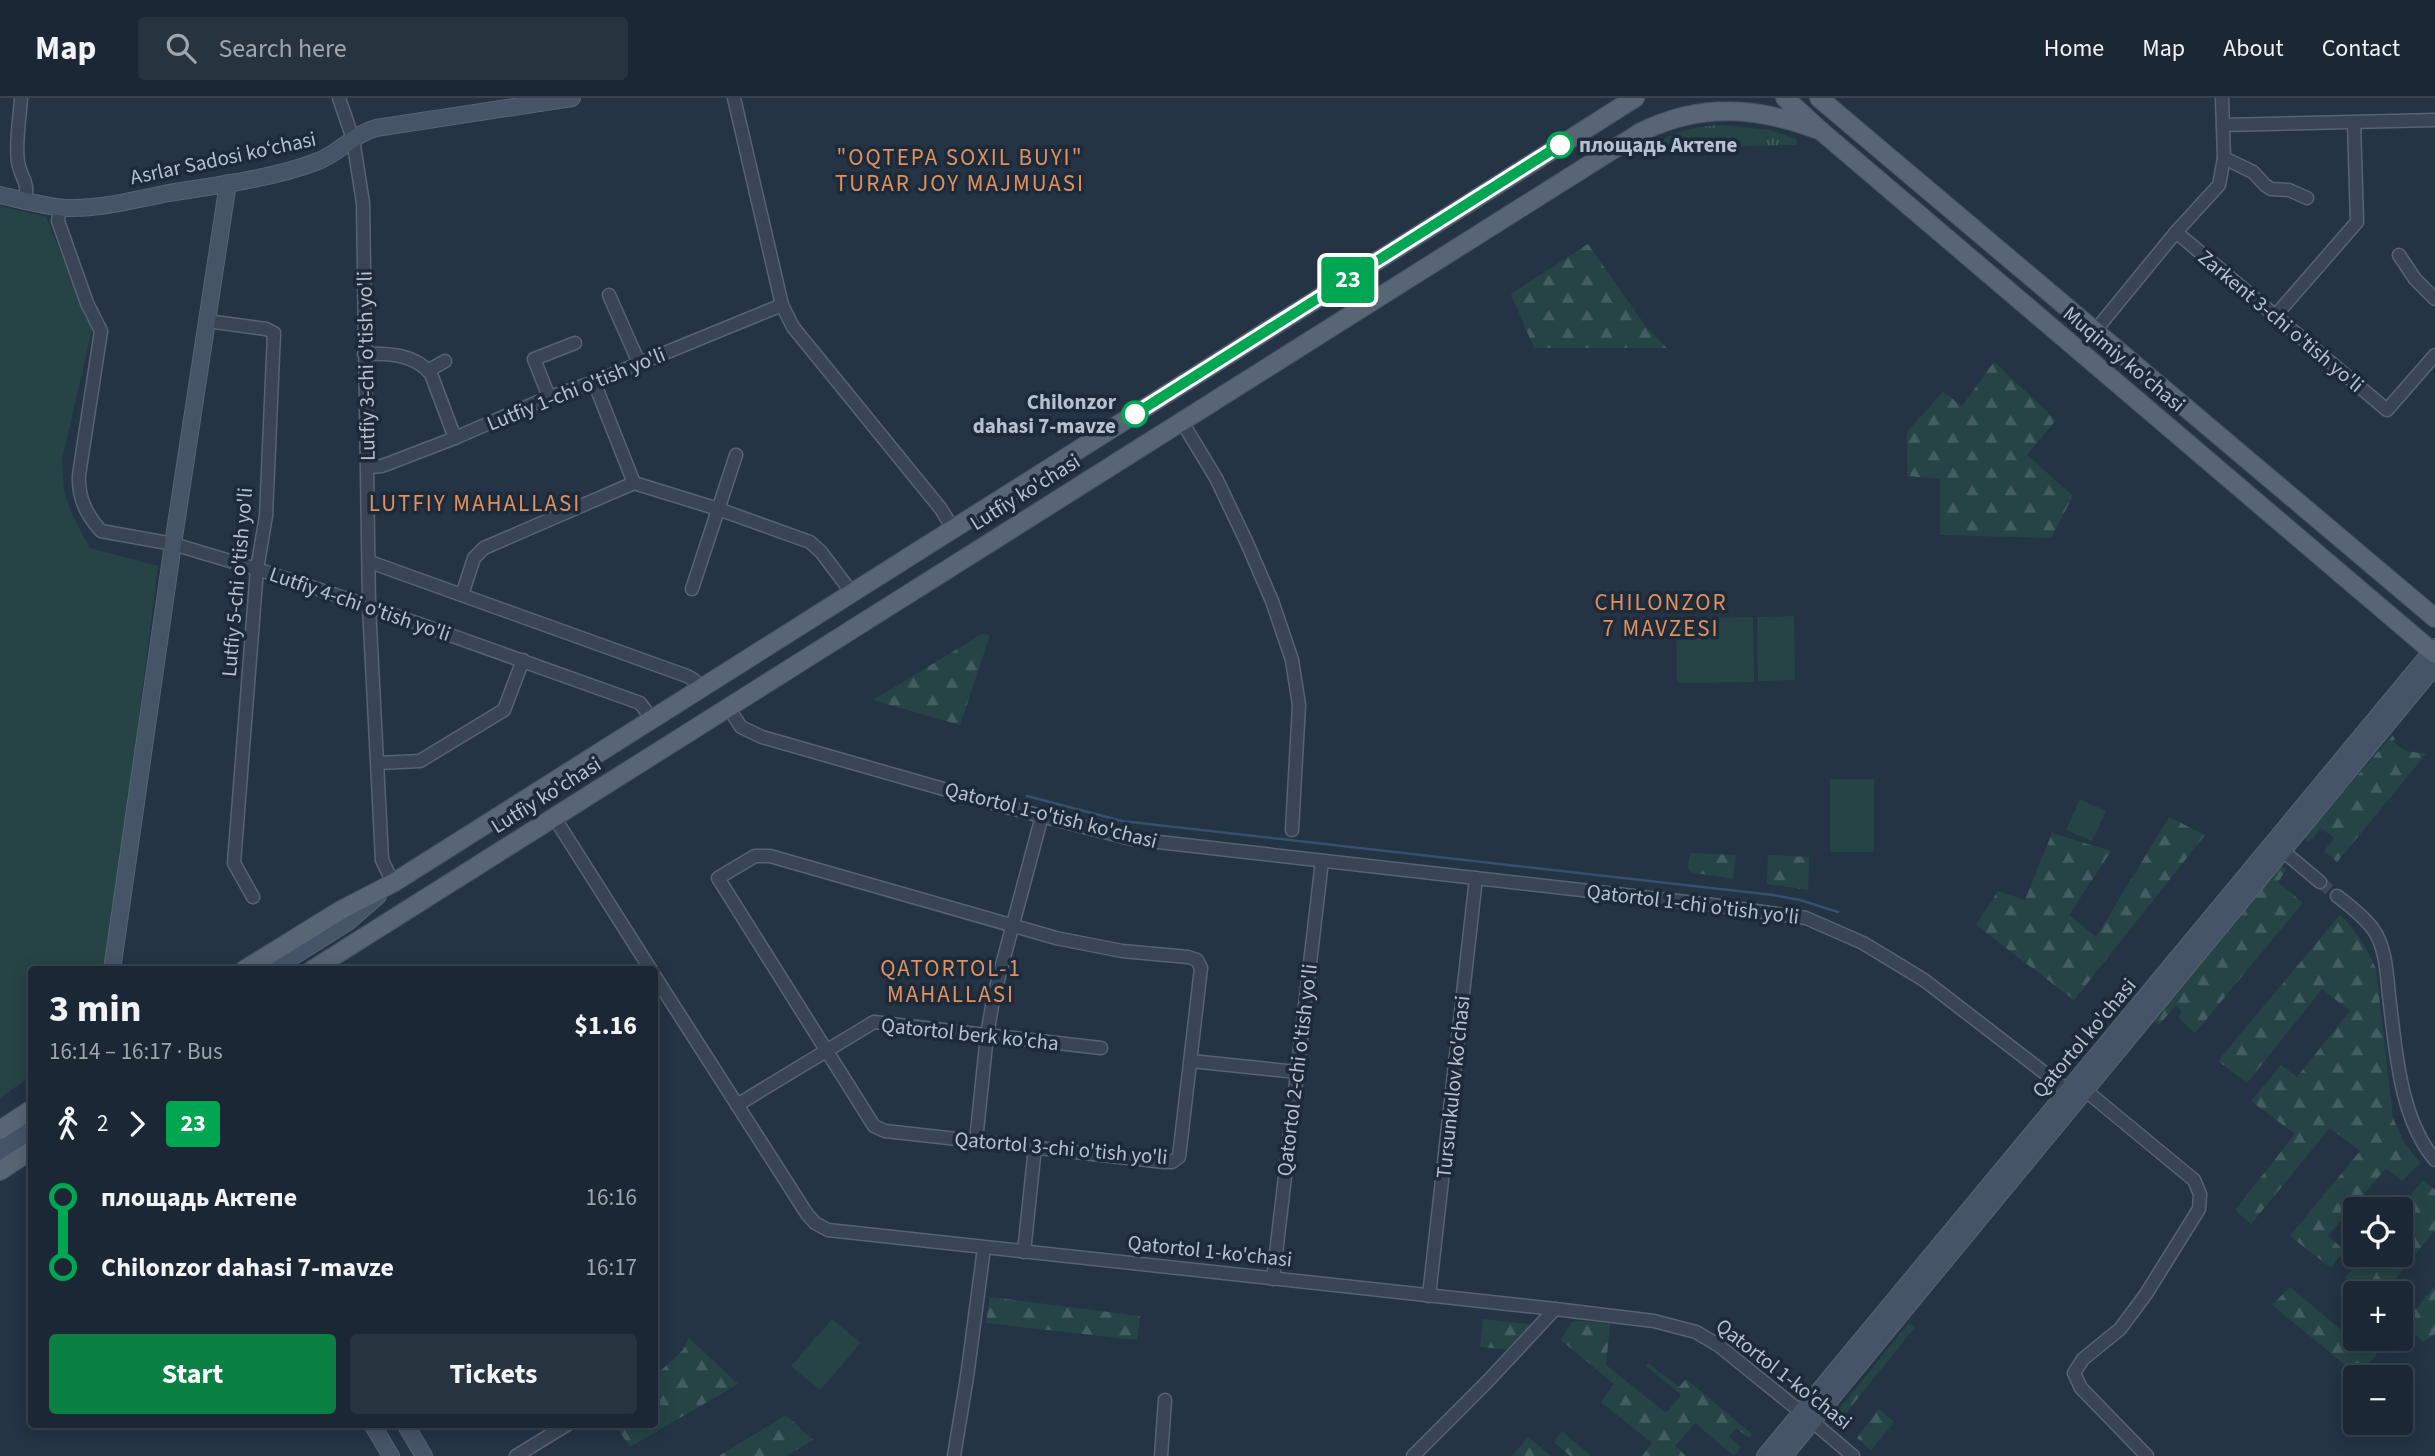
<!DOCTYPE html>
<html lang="en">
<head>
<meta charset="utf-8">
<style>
  :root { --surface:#1b2734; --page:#283340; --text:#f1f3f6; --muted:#a0a5ac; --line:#39444f; --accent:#0b8043 }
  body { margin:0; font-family:"Source Sans 3",sans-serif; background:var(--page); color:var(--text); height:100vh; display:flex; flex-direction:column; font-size:26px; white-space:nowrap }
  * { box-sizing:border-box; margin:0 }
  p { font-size:23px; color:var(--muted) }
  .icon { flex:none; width:38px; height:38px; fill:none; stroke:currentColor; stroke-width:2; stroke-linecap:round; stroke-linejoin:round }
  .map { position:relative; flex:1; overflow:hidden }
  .sheet { position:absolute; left:28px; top:868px; width:630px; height:462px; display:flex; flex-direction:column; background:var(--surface); border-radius:7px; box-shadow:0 4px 18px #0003,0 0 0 2px var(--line) }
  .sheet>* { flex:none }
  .badge { padding:0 14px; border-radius:5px; font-size:24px; line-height:46px }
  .fabs { position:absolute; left:2343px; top:1099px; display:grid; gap:14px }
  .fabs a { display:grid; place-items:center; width:70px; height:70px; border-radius:7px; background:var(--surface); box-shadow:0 4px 18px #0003,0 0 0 2px var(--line); font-size:35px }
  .map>.badge { position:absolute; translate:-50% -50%; box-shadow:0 0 0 4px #fff }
  .legs { display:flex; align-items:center; gap:10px; height:77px; padding:0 21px; font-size:23px }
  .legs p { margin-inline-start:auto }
  .head { display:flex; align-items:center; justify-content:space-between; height:119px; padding:0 21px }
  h1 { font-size:38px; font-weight:700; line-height:52px }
  .button { display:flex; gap:14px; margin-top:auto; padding:14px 21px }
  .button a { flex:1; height:80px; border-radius:7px; background:var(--accent); color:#fff; font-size:28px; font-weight:700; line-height:80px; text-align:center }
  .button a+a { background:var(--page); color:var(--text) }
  ul { padding:0 21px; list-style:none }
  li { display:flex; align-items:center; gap:24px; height:70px; font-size:26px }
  li i { display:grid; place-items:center; width:10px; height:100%; margin:0 9px; background:currentColor }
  li i::after { content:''; width:18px; height:18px; margin:-9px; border:5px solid; border-radius:50%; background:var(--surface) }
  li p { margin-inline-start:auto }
  li:first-child i { background:linear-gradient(#0000 50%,currentColor 0) }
  li:last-child i { background:linear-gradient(currentColor 50%,#0000 0) }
  header { display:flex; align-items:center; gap:42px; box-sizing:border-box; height:98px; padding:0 35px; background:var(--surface); border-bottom:2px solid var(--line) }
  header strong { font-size:33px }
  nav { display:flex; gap:38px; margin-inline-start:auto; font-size:24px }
  .search { width:490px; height:63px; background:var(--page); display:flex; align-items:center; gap:18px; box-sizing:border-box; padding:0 24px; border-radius:7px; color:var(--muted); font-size:26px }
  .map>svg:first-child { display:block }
  .grass { fill:url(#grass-tufts) }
  .forest { fill:url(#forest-firs) }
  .pitch { fill:#264446 }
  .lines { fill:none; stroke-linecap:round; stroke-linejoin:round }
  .stream { stroke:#36506e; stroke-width:2.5 }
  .street-tunnel { stroke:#3a495a; stroke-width:12; stroke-dasharray:12 6; stroke-linecap:butt }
  .street-casing { stroke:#576372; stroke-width:15 }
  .secondary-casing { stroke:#576372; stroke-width:18 }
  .primary-casing { stroke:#465161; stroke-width:20 }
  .street { stroke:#394554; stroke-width:12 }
  .secondary { stroke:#465468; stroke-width:16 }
  .primary { stroke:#576574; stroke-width:18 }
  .line-1-casing { stroke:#fff; stroke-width:16 }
  .line-1 { stroke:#00a651; stroke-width:10 }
  .stop-1-dot { fill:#fff; stroke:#00a651; stroke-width:3.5 }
  .labels { text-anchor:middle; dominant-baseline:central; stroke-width:7; stroke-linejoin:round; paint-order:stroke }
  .stop-label { font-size:21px; font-weight:bold; fill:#b6c0ce; stroke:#1d2a3a; text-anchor:start }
  .street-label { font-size:21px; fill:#b6c0ce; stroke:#1d2a3a }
  .neighbourhood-label { font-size:23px; letter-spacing:2px; fill:#e0915f; stroke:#1d2a3a }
</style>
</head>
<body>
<header>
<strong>Map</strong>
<div class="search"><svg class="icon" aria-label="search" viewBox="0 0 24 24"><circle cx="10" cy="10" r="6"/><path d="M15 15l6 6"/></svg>Search here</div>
<nav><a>Home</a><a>Map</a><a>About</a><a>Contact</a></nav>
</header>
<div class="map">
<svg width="2435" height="1358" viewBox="0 0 2435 1358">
  <defs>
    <pattern id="grass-tufts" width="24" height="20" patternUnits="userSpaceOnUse" patternTransform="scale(1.75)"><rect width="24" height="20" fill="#264446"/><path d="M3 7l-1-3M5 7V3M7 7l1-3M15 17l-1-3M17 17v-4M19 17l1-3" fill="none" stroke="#435d60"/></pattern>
    <pattern id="forest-firs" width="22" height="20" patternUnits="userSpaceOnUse" patternTransform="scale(1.75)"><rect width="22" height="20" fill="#264446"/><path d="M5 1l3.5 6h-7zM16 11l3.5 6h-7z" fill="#435d60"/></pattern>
  </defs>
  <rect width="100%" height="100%" fill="#243445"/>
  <!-- grass -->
  <path class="grass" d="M1723 27 1770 32 1797 41 1796 47 1741 48V43H1733L1732 48 1699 49 1698 45H1690L1689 49 1668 50 1660 44C1678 31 1701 28 1723 27Z"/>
  <!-- forest -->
  <g class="forest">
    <polygon points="1588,146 1647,230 1667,250 1534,250 1511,196"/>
    <polygon points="1994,264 2056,322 2027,357 2073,398 2051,440 1940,437 1940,381 1907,378 1907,334 1943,294 1962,308"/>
    <polygon points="982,536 990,537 960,627 873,602"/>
    <polygon points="2392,637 2395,641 2393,644 2406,653 2426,656 2337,764 2324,753 2334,740 2321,730 2309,744 2304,740"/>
    <polygon points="2169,719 2205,737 2074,902 1976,827 1998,793 2025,802 2052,735 2111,753 2069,817 2096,839"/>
    <polygon points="1690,755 1736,757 1733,781 1690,774 1688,770"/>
    <polygon points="1768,757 1809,759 1808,792 1767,786"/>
    <polygon points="2279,766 2286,772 2278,784 2303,805 2195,935 2178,919 2182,914 2176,907 2159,927 2152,922"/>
    <path d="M2340 817C2357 834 2367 849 2376 871L2393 1020 2404 1044 2420 1065 2402 1083 2386 1070 2328 1138 2344 1152 2331 1170 2290 1138 2360 1053 2330 1030 2251 1126 2235 1112 2295 1036 2251 1003 2281 967 2297 979 2350 913 2322 891 2247 985 2218 963Z"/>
    <polygon points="2423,1082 2435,1092 2435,1132 2384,1195 2364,1195 2345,1180 2363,1157 2401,1157 2400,1111"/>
    <polygon points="2435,1187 2435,1236 2423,1244 2401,1224 2401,1200 2416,1211"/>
    <polygon points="2290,1189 2358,1246 2363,1241 2381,1241 2386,1245 2359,1278 2272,1207"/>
    <polygon points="990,1199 1140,1218 1137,1242 986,1225"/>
    <polygon points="1483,1221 1536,1227 1511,1252 1480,1249"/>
    <polygon points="1580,1223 1610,1226 1606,1267 1666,1315 1681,1297 1646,1268 1648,1265 1679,1289 1686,1281 1752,1336 1749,1340 1736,1330 1729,1339 1741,1349 1734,1358 1695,1325 1675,1348 1686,1358 1642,1358 1652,1345 1601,1304 1614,1286 1561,1242 1572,1224"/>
    <polygon points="1909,1225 1915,1229 1837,1326 1831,1321"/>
    <polygon points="689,1240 738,1286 630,1349 615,1327 654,1326 655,1278 683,1252"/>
    <polygon points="1879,1311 1894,1324 1871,1352 1857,1340"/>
    <polygon points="786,1317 813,1342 786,1358 719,1358"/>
    <polygon points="1562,1333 1591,1358 1570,1358 1554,1344"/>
    <polygon points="1528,1339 1551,1358 1512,1358"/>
  </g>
  <!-- pitch -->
  <g class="pitch">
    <polygon points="0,108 46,119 92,232 62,362 64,393 73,419 90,450 158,468 107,871 32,872 31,978 0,1000"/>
    <polygon points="1794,518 1795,582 1758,583 1757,519"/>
    <polygon points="1753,519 1754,584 1677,585 1676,521 1713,520 1713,547 1714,520"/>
    <rect x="1830" y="681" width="44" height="73"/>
    <polygon points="2080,701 2106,713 2092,743 2066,732"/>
    <polygon points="832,1221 861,1245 820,1292 791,1268"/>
  </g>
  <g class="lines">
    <!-- stream -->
    <polyline class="stream" points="1027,698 1122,723 1773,797 1800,802 1838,814"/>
    <!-- street-tunnel -->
    <polyline class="street-tunnel" points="2320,784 2337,798"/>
    <defs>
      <g id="street">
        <path d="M21 0C20 20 15 44 18 64 21 82 29 81 25 102"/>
        <polyline points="339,0 353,41 363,105 369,508 382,762 393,785"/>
        <polyline points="734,0 782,207 793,229 941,411 953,431"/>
        <polyline points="2223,27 2435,22"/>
        <polyline points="2224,60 2253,74 2265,87 2271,91 2289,92 2307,100"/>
        <path d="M60 109 58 123 87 205 101 233 79 377C78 400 86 416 101 433L173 446 257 471 369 508 640 605 652 621"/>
        <polyline points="2176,134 2387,312 2435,257"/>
        <polyline points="2399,157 2415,181 2435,201"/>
        <polyline points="609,197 639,265"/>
        <polyline points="2276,217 2357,124 2354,24"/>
        <polyline points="207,223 266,231 274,235 266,418 257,471 234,765 253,799"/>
        <polyline points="2095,233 2176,134 2219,87 2224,60 2222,0"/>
        <path d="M364 256C388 255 415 256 431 276L455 340"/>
        <polyline points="428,273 445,263"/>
        <polyline points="594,284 634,385"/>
        <polyline points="549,299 534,261 575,245"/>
        <polyline points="1181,322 1216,380 1247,445 1272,503 1292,562 1299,607 1292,732"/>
        <polyline points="368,369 382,368 455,340 549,299 594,284 782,207"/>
        <polyline points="370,464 687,578 694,582 702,590"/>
        <polyline points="692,491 736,357"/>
        <polyline points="462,497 474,460 484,450 634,385 718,411 810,444 821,454 852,495"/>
        <polyline points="728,609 741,629 762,639 1010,710 1132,741 1713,807 1806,820 1863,845 1924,882 2068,993"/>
        <polyline points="378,665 420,663 504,612 523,562"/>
        <polyline points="554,719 651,872"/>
        <polyline points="2283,753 2320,784"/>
        <polygon points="755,758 770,758 1056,840 1122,853 1188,859 1197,862 1201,870 1179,1059 1172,1064 1164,1064 885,1033 874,1028 718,780"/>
        <path d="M2337 798C2349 807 2364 819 2373 831 2386 849 2387 877 2389 898 2396 952 2399 1019 2435 1062"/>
        <polyline points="654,877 807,1116 815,1125 828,1132 1555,1211 1654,1223 1696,1234 1718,1247 1801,1314"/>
        <polyline points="1191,963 1297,974"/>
        <polyline points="2085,992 2194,1082 2200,1096 2199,1111 2146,1196 2120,1231 2083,1261 2074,1275 2081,1290 2147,1358"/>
        <polyline points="737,1007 874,924 1101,950"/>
        <polyline points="976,1043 987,937 994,897 1042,718"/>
        <polyline points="1024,1154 1035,1049"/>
        <polyline points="1273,1181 1322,763"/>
        <polyline points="1429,1198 1476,780"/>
        <polyline points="1812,1323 1853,1358"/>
        <polyline points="516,1358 568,1326"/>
        <polyline points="954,1358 967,1279 984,1150"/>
        <polyline points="1161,1358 1165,1302"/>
        <polyline points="1413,1358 1487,1284 1555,1211"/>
      </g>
      <g id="secondary">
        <path d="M0 97C22 102 46 109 68 110 102 111 137 101 169 95 218 87 270 81 316 64 339 56 353 36 376 30L572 0"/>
        <polyline points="112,872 173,446 228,85"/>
        <polyline points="272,872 348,824 378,798"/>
        <polyline points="0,1052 32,1031"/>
        <polyline points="372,1326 391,1358"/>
        <polyline points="405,1326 424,1358"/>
        <polyline points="1765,1358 2435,549"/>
        <polyline points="1784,1358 2435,568"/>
      </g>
      <g id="primary">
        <polyline points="1785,0 1821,33 2435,556"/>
        <polyline points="1819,0 2435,520"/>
        <polyline points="244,872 341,812 393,785 1635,0"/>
        <path d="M312 872 1641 34C1702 4 1759 9 1821 33"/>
        <polyline points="0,1032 32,1011"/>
        <polyline points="0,1073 32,1052"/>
      </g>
    </defs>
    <!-- street casing -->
    <use href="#street" class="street-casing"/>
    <!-- secondary casing -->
    <use href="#secondary" class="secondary-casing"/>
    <!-- primary casing -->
    <use href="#primary" class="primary-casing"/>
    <!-- street -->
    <use href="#street" class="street"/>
    <!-- secondary -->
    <use href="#secondary" class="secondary"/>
    <!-- primary -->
    <use href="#primary" class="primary"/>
  </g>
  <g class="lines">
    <defs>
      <polyline id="line-1" points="1135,316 1560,47"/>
    </defs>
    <!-- line-1 casing -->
    <use href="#line-1" class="line-1-casing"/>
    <!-- line-1 -->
    <use href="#line-1" class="line-1"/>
  </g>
  <!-- markers -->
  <g class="stop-1-dot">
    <circle cx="1560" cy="47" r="12"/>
    <circle cx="1135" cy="316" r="12"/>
  </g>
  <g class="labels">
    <!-- stop labels -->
    <g class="stop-label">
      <text x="1579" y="47">площадь Актепе</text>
      <text x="1116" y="304" text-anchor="end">Chilonzor<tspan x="1116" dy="24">dahasi 7-mavze</tspan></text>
    </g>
    <!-- street labels -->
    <g class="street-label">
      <text transform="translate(223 60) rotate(-12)">Asrlar Sadosi ko‘chasi</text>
      <text transform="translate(2281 223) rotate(40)">Zarkent 3-chi o'tish yo'li</text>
      <text transform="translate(2124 261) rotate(40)">Muqimiy ko'chasi</text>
      <text transform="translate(366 268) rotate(-91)">Lutfiy 3-chi o'tish yo'li</text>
      <text transform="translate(576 291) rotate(-22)">Lutfiy 1-chi o'tish yo'li</text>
      <text transform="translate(1025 394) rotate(-32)">Lutfiy ko'chasi</text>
      <text transform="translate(237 484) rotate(-85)">Lutfiy 5-chi o'tish yo'li</text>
      <text transform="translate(360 506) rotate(19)">Lutfiy 4-chi o'tish yo'li</text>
      <text transform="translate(546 697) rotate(-32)">Lutfiy ko'chasi</text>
      <text transform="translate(1051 717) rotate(14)">Qatortol 1-o'tish ko'chasi</text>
      <text transform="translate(1693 806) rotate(7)">Qatortol 1-chi o'tish yo'li</text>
      <text transform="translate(970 936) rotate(6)">Qatortol berk ko'cha</text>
      <text transform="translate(2084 940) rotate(-50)">Qatortol ko'chasi</text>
      <text transform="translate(1297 972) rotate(-83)">Qatortol 2-chi o'tish yo'li</text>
      <text transform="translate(1453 989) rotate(-84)">Tursunkulov ko'chasi</text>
      <text transform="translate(1061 1050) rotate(5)">Qatortol 3-chi o'tish yo'li</text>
      <text transform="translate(1210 1153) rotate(6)">Qatortol 1-ko'chasi</text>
      <text transform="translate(1784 1276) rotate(38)">Qatortol 1-ko'chasi</text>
    </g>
    <!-- neighbourhood labels -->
    <g class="neighbourhood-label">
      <text x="960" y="59">"OQTEPA SOXIL BUYI"<tspan x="960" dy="26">TURAR JOY MAJMUASI</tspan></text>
      <text x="475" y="405">LUTFIY MAHALLASI</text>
      <text x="1661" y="504">CHILONZOR<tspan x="1661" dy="26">7 MAVZESI</tspan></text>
      <text x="951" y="870">QATORTOL-1<tspan x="951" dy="26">MAHALLASI</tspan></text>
    </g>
  </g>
</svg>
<div class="fabs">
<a><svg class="icon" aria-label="locate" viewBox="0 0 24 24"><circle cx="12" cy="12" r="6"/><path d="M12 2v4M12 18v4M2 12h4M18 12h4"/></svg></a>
<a>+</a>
<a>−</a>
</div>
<b class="badge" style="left:1348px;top:182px;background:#00a651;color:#fff">23</b>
<section class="sheet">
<div class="head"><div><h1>3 min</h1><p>16:14 – 16:17 · Bus</p></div><b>$1.16</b></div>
<div class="legs"><svg class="icon" aria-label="walk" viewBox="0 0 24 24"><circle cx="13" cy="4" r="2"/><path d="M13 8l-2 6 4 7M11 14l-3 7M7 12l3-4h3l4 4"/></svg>2<svg class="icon" aria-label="forward" viewBox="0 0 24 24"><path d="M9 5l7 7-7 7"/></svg><b class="badge" style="background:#00a651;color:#fff">23</b></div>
<ul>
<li><i style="color:#00a651"></i><b>площадь Актепе</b><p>16:16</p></li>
<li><i style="color:#00a651"></i><b>Chilonzor dahasi 7-mavze</b><p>16:17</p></li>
</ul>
<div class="button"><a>Start</a><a>Tickets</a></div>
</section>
</div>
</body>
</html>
